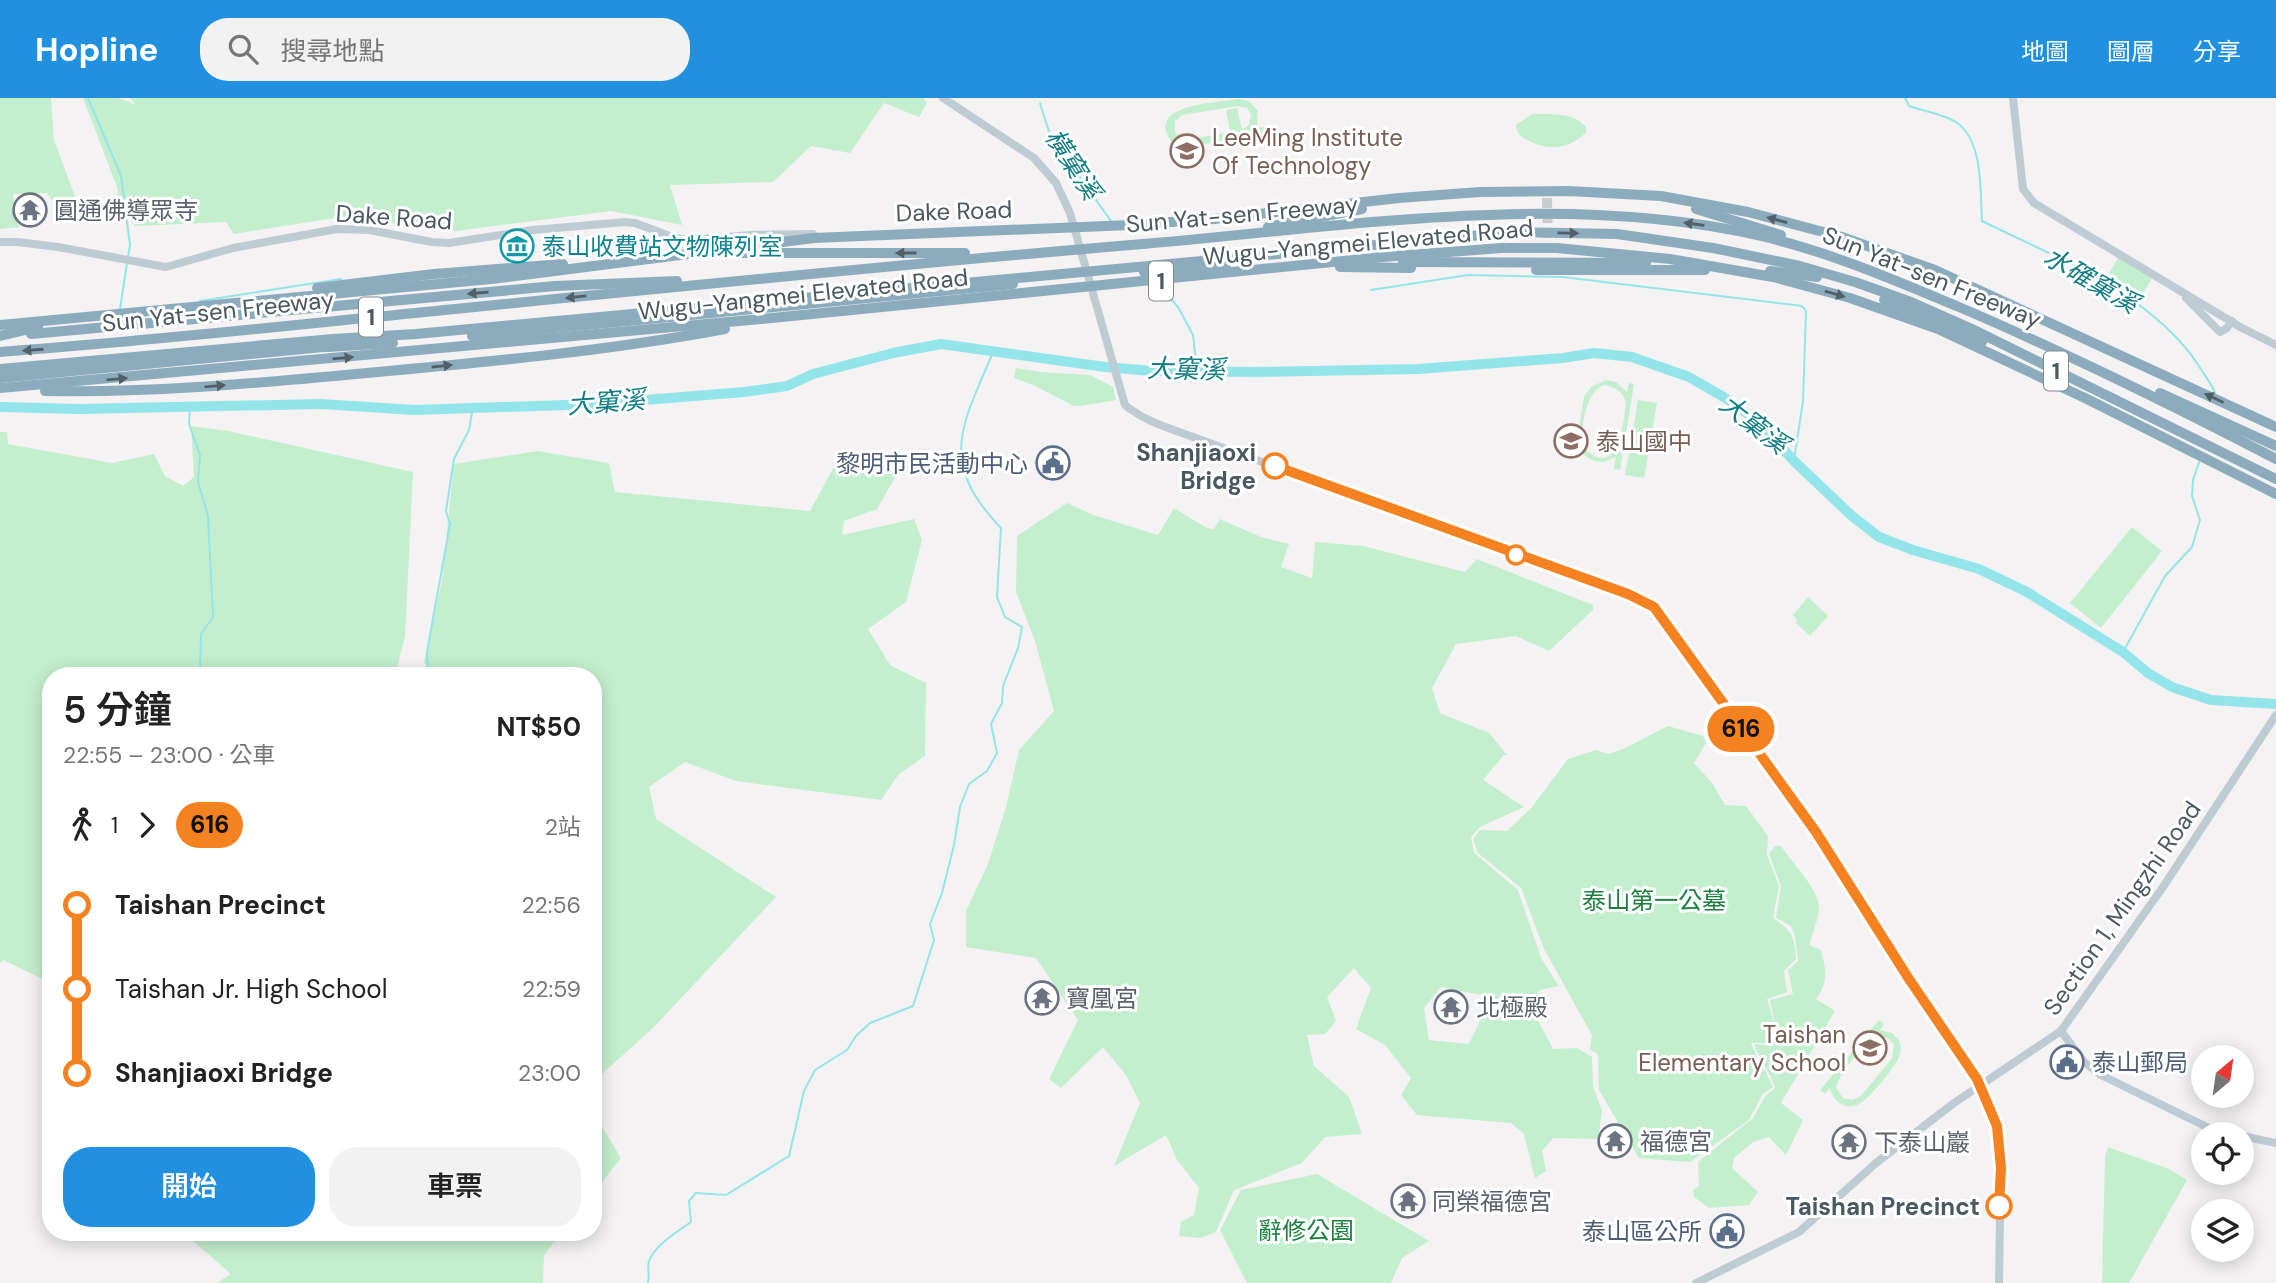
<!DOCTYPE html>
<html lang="zh-TW">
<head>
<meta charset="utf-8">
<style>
  :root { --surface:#fff; --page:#f2f2f2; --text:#222; --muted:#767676; --accent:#2191df }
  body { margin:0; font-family:"DM Sans","Noto Sans TC",sans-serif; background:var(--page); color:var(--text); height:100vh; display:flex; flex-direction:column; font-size:26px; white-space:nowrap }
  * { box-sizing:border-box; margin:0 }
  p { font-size:23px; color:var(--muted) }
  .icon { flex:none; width:38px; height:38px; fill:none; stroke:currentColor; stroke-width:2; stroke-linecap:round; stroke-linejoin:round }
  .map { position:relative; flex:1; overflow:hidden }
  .details { position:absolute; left:42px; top:569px; width:560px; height:574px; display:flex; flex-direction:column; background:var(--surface); border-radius:28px; box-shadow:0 4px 18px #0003 }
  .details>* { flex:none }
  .badge { padding:0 14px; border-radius:23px; font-size:24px; line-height:46px }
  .needle { width:46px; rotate:29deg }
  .tools { position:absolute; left:2191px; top:947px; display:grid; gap:14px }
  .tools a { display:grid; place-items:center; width:63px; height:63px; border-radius:50%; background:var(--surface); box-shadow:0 4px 18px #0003; font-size:35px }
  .map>.badge { position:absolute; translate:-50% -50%; box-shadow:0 0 0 4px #fff }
  .legs { display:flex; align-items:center; gap:10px; height:77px; padding:0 21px; font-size:23px }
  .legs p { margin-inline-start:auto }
  .headline { display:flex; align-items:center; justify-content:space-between; height:119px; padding:0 21px }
  h1 { font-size:38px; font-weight:600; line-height:52px }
  .primary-button { display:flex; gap:14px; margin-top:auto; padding:14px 21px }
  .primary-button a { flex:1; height:80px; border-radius:28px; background:var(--accent); color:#fff; font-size:28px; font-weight:600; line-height:80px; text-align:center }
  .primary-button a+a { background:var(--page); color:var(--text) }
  ul { padding:0 21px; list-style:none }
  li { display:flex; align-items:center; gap:24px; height:84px; font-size:26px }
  li i { display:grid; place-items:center; width:10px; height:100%; margin:0 9px; background:currentColor }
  li i::after { content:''; width:18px; height:18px; margin:-9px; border:5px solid; border-radius:50%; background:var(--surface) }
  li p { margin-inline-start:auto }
  li:first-child i { background:linear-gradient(#0000 50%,currentColor 0) }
  li:last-child i { background:linear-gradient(currentColor 50%,#0000 0) }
  header { display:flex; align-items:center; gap:42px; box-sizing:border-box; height:98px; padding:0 35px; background:var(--accent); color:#fff }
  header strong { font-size:33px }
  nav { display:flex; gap:38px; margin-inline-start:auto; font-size:24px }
  .search { width:490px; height:63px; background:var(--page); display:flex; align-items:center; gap:18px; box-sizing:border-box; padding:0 24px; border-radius:28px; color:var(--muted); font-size:26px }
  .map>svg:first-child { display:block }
  .green { fill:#c4efce; fill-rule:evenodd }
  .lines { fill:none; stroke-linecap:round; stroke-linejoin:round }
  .stream { stroke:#93e5ea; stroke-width:2 }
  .river { stroke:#93e5ea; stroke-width:10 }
  .highway-tunnel { stroke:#caccce; stroke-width:10; stroke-dasharray:10 5; stroke-linecap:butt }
  .secondary { stroke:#bfcbd3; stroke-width:8 }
  .highway { stroke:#8cacbe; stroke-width:10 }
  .oneway { fill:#516068 }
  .line-1-casing { stroke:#fff; stroke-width:16 }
  .line-1 { stroke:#f58220; stroke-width:10 }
  .stop-1-dot { fill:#fff; stroke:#f58220; stroke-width:3.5 }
  .labels { text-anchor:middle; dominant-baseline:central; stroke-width:6; stroke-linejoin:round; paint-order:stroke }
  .shield { fill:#fff; stroke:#808a8f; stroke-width:2 }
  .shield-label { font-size:23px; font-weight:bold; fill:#4a585f }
  .education-label { font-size:24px; fill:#785e54; stroke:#fff; text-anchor:start }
  .worship-label { font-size:24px; fill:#5b616d; stroke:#fff; text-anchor:start }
  .street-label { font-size:24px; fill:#4a585f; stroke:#fff }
  .culture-label { font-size:24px; fill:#0d838f; stroke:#fff; text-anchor:start }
  .stop-label { font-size:24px; font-weight:bold; fill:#4a585f; stroke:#fff; text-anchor:end }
  .service-label { font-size:24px; fill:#4e5e75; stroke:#fff; text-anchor:end }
  .park-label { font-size:24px; fill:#1b803f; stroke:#fff }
  .water-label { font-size:26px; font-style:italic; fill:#127e84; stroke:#fff }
</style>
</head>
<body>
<header>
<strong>Hopline</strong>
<div class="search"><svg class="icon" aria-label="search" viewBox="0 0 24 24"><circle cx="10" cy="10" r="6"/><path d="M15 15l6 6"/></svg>搜尋地點</div>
<nav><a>地圖</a><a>圖層</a><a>分享</a></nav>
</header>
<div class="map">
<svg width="2276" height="1185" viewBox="0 0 2276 1185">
  <rect width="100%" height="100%" fill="#f4f2f3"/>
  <!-- green -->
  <g class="green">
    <polygon points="0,0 51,0 54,42 77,104 57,109 47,95 13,96 19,129 0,131"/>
    <polygon points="83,0 118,0 135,6 130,0 923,0 927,5 919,19 884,5 850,55 811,48 773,84 670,87 682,127 611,113 456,133 341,119 234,136 226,124 136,128 122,114 117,89"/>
    <path d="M1239 1 1250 4 1258 13 1257 30 1271 28 1272 35 1186 49C1178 49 1171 46 1168 38 1151 6 1221 4 1239 1ZM1238 8 1247 10 1251 17 1249 27 1242 32 1237 10 1226 12 1230 34 1185 42 1175 35V23L1182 17Z"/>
    <path d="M1532 16C1549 16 1575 14 1586 29V35C1567 51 1550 53 1529 43 1521 39 1517 36 1516 27Z"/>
    <polygon points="2118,160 2152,180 2142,197 2108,177"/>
    <polygon points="1016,270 1041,274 1090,277 1113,289 1116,302 1081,308 1074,308 1035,288 1014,280"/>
    <path d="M1606 282 1616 284 1627 294 1629 285 1634 286 1620 372 1614 371 1616 359 1604 364 1594 363 1584 357 1577 342 1584 299 1591 289ZM1604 287C1616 289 1624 294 1626 306 1623 325 1620 379 1587 353 1577 338 1585 293 1604 287Z"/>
    <polygon points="1638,302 1657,305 1644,380 1625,377"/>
    <polygon points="191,328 228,333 413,374 405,539 395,577 51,578 51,885 3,862 0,865 0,334 7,334 8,346 112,365 154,356 165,378 183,388 194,379"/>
    <polygon points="538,353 609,365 615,394 810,413 834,369 910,365 926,368 896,378 877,411 844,423 842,437 914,421 922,442 906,504 868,531 890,567 926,585 925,658 899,676 881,702 736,683 685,664 649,689 656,721 776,799 653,930 593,984 593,578 432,577 424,564 442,482 454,366"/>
    <path d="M1067 405 1093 417 1158 437 1174 410 1207 430 1214 431 1220 421 1261 439 1289 446 1281 469 1312 480 1315 444 1363 448 1465 474 1477 461 1593 507V512L1549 553 1516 538 1456 546 1432 590 1440 615 1489 635 1507 657H1504L1483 682 1524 709 1480 729 1471 739 1474 755 1518 792 1541 860 1559 888 1540 892 1530 907 1553 951 1577 950 1592 959 1593 988 1602 1013 1598 1041 1553 1040 1542 1053 1546 1073 1535 1080 1524 1036 1511 1025 1417 1017 1401 997 1411 980 1385 947 1356 931 1371 890 1354 870 1327 899 1336 923 1325 936 1307 937 1314 968 1349 999 1362 1036 1325 1039 1302 1065 1234 1092 1216 1134 1200 1140 1179 1138 1181 1124 1194 1117 1199 1090 1177 1062 1166 1037 1114 1068 1140 1005 1126 977 1103 949 1061 990 1049 981 1078 922 1036 860 966 849V813L988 766 1006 709 1019 652 1054 613 1035 543 1016 494 1017 438ZM1441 889 1491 899 1469 946 1429 942 1424 910Z"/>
    <polygon points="2132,429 2162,453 2101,530 2070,505"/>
    <polygon points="1808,499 1828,518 1810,538 1796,525 1797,522 1793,517"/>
    <path d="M1668 628 1703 638 1706 645 1694 665 1712 685 1725 707 1746 708 1768 738 1767 757 1779 788 1773 820C1793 834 1794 837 1796 861L1784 873 1787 894 1767 901 1776 931 1770 902 1793 896 1788 872 1798 863 1795 839 1791 828 1776 820 1781 788 1769 756 1775 748H1781C1791 764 1819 791 1819 809 1819 821 1812 835 1809 847L1821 852C1826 872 1829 884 1816 901L1835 913 1781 1005 1803 1022 1786 1057 1769 1039 1753 1044 1734 1060 1732 1070 1758 1094 1749 1107 1709 1110 1694 1099 1693 1092 1699 1088 1698 1064 1753 1020 1766 997 1775 990C1770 974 1760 962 1754 946L1769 947 1779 936 1768 945H1751C1757 961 1766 973 1773 989L1762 997 1749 1022 1690 1064 1639 1060 1599 992 1598 956 1590 952 1592 937 1544 851 1521 790 1478 755 1473 741 1480 732 1507 733 1532 709 1568 661 1596 652 1609 656 1625 650Z"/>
    <path d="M1879 922 1884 926 1880 932 1892 935 1899 942C1901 948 1902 953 1899 959 1896 968 1868 1002 1859 1006 1846 1013 1833 1004 1830 990L1825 996 1820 992ZM1879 938 1888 940 1894 947 1892 960 1861 998 1852 1002 1843 1000 1836 990C1838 977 1866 942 1879 938Z"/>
    <polygon points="593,1014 621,1060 593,1095"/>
    <polygon points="2108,1049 2169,1071 2187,1082 2129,1185 2102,1185 2105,1059"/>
    <polygon points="1317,1076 1429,1143 1402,1160 1391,1185 1247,1185 1220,1132 1241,1092"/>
    <polygon points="183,1134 279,1134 281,1140 282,1134 562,1134 544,1157 543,1185 217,1185 231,1176"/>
  </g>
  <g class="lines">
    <!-- stream -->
    <g class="stream">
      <polyline points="88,0 121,78 130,147 128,159"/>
      <path d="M1905 0 1909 8C1923 13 1943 16 1956 24 1984 43 1980 94 1982 123 2057 160 2152 196 2199 268 2204 277 2212 286 2215 295"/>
      <polyline points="1040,5 1050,37 1111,123"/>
      <polyline points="1161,189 1178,209 1193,237 1197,273"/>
      <polyline points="1371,192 1468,177 1563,179 1802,208 1806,213 1803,303 1794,362"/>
      <polyline points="200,203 341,181"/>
      <polyline points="120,211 127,165"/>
      <polyline points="190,307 189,326 200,357 198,384 208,418 213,519 201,536 200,578"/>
      <polyline points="2123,554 2165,478 2192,449 2200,422 2192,398 2193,382 2200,362"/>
      <polyline points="428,578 427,554 450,426 446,413 454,361 469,332 473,309"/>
      <path d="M648 1185C650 1178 647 1170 649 1163 655 1147 677 1134 691 1124L689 1103 696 1095 726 1097 789 1058 804 993 815 972 847 952 856 938 870 925 913 908 934 842 930 826 942 795 954 747 960 709 969 686 987 673 997 655 991 626 1002 605 1003 588 1018 550 1022 529 1005 519 997 499 1001 430C936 362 963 327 994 252"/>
    </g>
    <!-- river -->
    <polyline class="river" points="0,309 80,311 321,306 414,312 595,306 744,294 787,288 813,276 893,255 941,246 1105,269 1152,273 1258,274 1418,271 1563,260 1594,255 1632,259 1689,279 1727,301 1756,322 1795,364 1852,418 1879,439 1913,452 1979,471 2027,494 2123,554 2148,575 2172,589 2211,602 2276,606"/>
    <!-- highway-tunnel -->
    <polyline class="highway-tunnel" points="1547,100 1548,147"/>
    <!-- secondary -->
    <g class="secondary">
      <path d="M943 0 1034 60 1056 85 1070 115 1125 307C1142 321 1162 328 1182 335L1628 496 1646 504 1660 516 1816 734 1911 884 1977 981 1997 1028 2001 1054 1999 1185"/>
      <polyline points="2013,0 2023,91 2034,105 2242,230 2276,247"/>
      <polyline points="0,144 18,144 58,149 166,169 233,150 337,131 369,132 432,144 449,145 533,132 625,124 635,125 675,140 689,142 751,137 813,136"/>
      <polyline points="2186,200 2220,234 2227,230 2232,223"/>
      <polyline points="2061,933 2084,964 2101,977 2211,1031 2235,1036"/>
      <polyline points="2242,1038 2276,1045"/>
      <polyline points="1696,1185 1799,1134 1876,1065 1954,1005 2061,933 2163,789 2276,617"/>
    </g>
    <!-- highway -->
    <g class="highway">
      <polyline points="1696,111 1781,137"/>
      <polyline points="1268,129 1362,111"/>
      <polyline points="736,155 965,155"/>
      <polyline points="1403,164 1646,165"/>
      <polyline points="1340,169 1411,170"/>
      <polyline points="1536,172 1705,172"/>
      <polyline points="1770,173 1817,179"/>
      <polyline points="1144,174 1226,169"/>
      <polyline points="317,190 434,176 563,166"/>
      <polyline points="1884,202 1982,244"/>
      <polyline points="0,227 491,181 814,140 1130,127 1214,121 1399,100 1480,94 1568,93 1661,98 1748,114 1842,139 1935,172 2276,329"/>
      <polyline points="31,236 555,188 677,183"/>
      <polyline points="0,238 38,229"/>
      <polyline points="472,238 1013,186"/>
      <polyline points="328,249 393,245"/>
      <path d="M0 254C152 243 303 226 455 211 684 188 913 165 1143 146 1343 129 1563 92 1761 138 1830 154 1894 182 1959 209 2067 255 2172 307 2276 361"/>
      <polyline points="0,271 333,241 416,236 1514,134 1617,136 1713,150 1800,168 1855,184 1911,204 1972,231 2276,381"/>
      <polyline points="0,280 334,248"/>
      <polyline points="0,290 772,220 1383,159 1502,150 1557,150 1670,161 1773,179 1850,200 1938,231 2087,301 2276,396"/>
      <path d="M45 293C153 295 260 285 367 275 487 264 607 253 725 231"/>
      <polyline points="2160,295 2276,348"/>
    </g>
  </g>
  <!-- one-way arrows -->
  <defs><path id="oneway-solid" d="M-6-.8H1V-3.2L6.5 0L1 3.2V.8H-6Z" transform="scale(1.75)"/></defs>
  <g class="oneway">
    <use href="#oneway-solid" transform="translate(1777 122) rotate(-165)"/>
    <use href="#oneway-solid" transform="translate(1694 126) rotate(-172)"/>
    <use href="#oneway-solid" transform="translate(1568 135) rotate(1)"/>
    <use href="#oneway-solid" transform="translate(906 155) rotate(180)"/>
    <use href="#oneway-solid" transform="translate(478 195) rotate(175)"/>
    <use href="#oneway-solid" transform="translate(1835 196) rotate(16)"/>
    <use href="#oneway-solid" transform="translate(576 199) rotate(174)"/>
    <use href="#oneway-solid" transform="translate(33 252) rotate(176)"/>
    <use href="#oneway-solid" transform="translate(343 260) rotate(-5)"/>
    <use href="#oneway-solid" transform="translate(442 268) rotate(-6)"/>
    <use href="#oneway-solid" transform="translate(117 281) rotate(-5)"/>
    <use href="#oneway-solid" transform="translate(215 288) rotate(-5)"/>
    <use href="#oneway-solid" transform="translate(2214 300) rotate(-155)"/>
  </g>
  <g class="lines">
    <defs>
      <polyline id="line-1" points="1275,368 1628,496 1654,509 1816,734 1909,881 1977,981 1997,1028 2001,1070 1999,1108"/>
    </defs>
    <!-- line-1 casing -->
    <use href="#line-1" class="line-1-casing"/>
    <!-- line-1 -->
    <use href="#line-1" class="line-1"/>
  </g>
  <!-- icons -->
  <defs>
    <symbol id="university-ring" viewBox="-11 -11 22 22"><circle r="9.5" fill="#fff" stroke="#8d6e63" stroke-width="1.5"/><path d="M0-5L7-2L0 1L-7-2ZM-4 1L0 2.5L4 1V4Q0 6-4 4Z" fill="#8d6e63"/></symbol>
    <symbol id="temple-ring" viewBox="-11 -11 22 22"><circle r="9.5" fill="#fff" stroke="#6b7280" stroke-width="1.5"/><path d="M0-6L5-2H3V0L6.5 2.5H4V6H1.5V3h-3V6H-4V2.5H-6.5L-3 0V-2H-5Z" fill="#6b7280"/></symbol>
    <symbol id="museum-ring" viewBox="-11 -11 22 22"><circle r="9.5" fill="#fff" stroke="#0f9aa8" stroke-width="1.5"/><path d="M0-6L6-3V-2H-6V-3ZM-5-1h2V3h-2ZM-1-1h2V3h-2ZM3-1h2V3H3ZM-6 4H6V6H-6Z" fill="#0f9aa8"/></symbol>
    <symbol id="school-ring" viewBox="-11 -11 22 22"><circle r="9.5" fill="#fff" stroke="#8d6e63" stroke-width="1.5"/><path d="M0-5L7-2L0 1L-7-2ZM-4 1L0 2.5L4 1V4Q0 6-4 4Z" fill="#8d6e63"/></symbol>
    <symbol id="civic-ring" viewBox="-11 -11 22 22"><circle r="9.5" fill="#fff" stroke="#5c6f8a" stroke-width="1.5"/><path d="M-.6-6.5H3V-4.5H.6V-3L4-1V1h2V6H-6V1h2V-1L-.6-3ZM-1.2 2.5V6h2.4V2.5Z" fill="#5c6f8a"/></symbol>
  </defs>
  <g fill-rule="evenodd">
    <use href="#university-ring" x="1168" y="34" width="38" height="38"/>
    <use href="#temple-ring" x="11" y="93" width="38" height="38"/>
    <use href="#museum-ring" x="498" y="129" width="38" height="38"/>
    <use href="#school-ring" x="1552" y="324" width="38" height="38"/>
    <use href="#civic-ring" x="1034" y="346" width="38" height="38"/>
    <use href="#temple-ring" x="1023" y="881" width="38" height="38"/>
    <use href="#temple-ring" x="1432" y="890" width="38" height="38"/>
    <use href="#school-ring" x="1851" y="931" width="38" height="38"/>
    <use href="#civic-ring" x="2048" y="945" width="38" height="38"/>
    <use href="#temple-ring" x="1596" y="1024" width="38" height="38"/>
    <use href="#temple-ring" x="1830" y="1025" width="38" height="38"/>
    <use href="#temple-ring" x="1389" y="1084" width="38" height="38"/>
    <use href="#civic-ring" x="1708" y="1114" width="38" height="38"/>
  </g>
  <!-- markers -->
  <g class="stop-1-dot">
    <circle cx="1275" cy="368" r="12"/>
    <circle cx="1516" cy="457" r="9"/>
    <circle cx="1999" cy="1108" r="12"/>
  </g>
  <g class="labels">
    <!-- shield labels -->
    <g class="shield">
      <rect x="1149" y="163.5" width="24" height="39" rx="5"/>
      <rect x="359" y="199.5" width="24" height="39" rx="5"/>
      <rect x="2044" y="253.5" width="24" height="39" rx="5"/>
    </g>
    <g class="shield-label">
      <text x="1161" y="183">1</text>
      <text x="371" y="219">1</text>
      <text x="2056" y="273">1</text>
    </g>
    <!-- education labels -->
    <g class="education-label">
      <text x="1212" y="39">LeeMing Institute<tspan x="1212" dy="28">Of Technology</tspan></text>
      <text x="1596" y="343">泰山國中</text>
      <text x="1846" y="936" text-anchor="end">Taishan<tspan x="1846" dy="28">Elementary School</tspan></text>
    </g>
    <!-- worship labels -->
    <g class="worship-label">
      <text x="54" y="112">圓通佛導眾寺</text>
      <text x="1066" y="900">寶凰宮</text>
      <text x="1476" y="909">北極殿</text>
      <text x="1640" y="1043">福德宮</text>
      <text x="1874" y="1044">下泰山巖</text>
      <text x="1432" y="1103">同榮福德宮</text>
    </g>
    <!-- street labels -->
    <g class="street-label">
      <text transform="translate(954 113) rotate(-2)">Dake Road</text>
      <text transform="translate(1242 116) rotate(-5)">Sun Yat-sen Freeway</text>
      <text transform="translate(394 119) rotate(4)">Dake Road</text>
      <text transform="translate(1368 144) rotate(-5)">Wugu-Yangmei Elevated Road</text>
      <text transform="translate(1932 179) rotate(22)">Sun Yat-sen Freeway</text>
      <text transform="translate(803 196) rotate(-6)">Wugu-Yangmei Elevated Road</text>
      <text transform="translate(218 213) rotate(-6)">Sun Yat-sen Freeway</text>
      <text transform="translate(2122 810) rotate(-55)">Section 1, Mingzhi Road</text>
    </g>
    <!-- culture labels -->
    <g class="culture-label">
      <text x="542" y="148">泰山收費站文物陳列室</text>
    </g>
    <!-- stop labels -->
    <g class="stop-label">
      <text x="1256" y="354">Shanjiaoxi<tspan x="1256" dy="28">Bridge</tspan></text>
      <text x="1980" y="1108">Taishan Precinct</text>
    </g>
    <!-- service labels -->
    <g class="service-label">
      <text x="1028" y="365">黎明市民活動中心</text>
      <text x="2092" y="964" text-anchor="start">泰山郵局</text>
      <text x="1702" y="1133">泰山區公所</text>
    </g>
    <!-- park labels -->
    <g class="park-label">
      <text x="1654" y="802">泰山第一公墓</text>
      <text x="1306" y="1132">辭修公園</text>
    </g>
    <!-- water labels -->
    <g class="water-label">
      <text transform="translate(1073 66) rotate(57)">橫窠溪</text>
      <text transform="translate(2091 182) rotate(30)">水確窠溪</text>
      <text transform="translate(1186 271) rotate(1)">大窠溪</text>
      <text transform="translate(606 304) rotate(-4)">大窠溪</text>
      <text transform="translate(1754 326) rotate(38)">大窠溪</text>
    </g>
  </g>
</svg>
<div class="tools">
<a><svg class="needle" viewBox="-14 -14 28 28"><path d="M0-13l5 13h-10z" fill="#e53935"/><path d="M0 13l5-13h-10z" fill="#767676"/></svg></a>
<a><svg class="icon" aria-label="locate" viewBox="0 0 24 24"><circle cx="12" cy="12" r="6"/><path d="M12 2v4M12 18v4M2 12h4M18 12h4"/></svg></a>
<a><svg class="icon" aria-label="layers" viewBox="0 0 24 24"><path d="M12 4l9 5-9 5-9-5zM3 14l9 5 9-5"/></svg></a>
</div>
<b class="badge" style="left:1741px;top:631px;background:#f58220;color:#111">616</b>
<section class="details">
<div class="headline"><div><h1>5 分鐘</h1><p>22:55 – 23:00 · 公車</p></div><b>NT$50</b></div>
<div class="legs"><svg class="icon" aria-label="walk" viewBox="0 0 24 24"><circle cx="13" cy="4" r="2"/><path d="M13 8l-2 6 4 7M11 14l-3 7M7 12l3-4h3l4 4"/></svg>1<svg class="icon" aria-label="forward" viewBox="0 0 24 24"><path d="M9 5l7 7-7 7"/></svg><b class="badge" style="background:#f58220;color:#111">616</b><p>2站</p></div>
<ul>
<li><i style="color:#f58220"></i><b>Taishan Precinct</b><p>22:56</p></li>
<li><i style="color:#f58220"></i><span>Taishan Jr. High School</span><p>22:59</p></li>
<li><i style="color:#f58220"></i><b>Shanjiaoxi Bridge</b><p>23:00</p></li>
</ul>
<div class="primary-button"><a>開始</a><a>車票</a></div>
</section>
</div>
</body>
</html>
